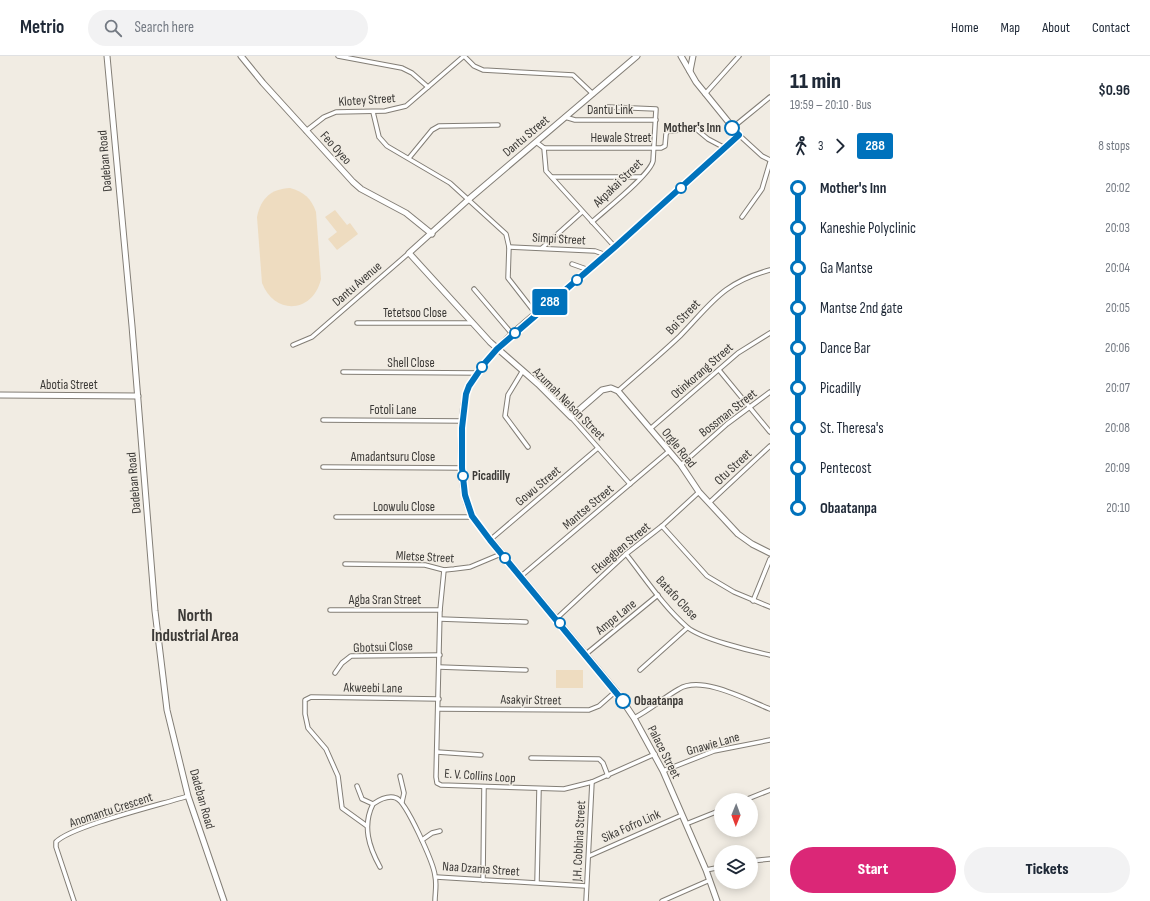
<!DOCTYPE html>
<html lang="en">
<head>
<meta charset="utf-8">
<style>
  :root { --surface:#fff; --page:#f2f2f3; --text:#1f2937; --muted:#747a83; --line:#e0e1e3; --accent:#db2777 }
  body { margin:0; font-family:"Sofia Sans Condensed",sans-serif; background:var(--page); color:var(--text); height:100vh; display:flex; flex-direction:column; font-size:15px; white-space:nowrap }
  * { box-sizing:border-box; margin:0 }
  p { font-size:13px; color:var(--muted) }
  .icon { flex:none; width:22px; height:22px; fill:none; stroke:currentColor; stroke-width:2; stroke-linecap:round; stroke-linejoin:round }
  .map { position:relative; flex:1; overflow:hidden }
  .side { display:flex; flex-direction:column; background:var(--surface); width:380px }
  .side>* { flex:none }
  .badge { padding:0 8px; border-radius:3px; font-size:14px; line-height:26px }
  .needle { width:26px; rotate:181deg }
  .fabs { position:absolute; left:714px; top:737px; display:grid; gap:8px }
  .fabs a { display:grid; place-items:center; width:44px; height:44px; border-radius:50%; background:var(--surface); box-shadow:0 2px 10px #0003; font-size:20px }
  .map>.badge { position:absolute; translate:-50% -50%; box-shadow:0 0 0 2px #fff }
  .legs { display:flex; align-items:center; gap:6px; height:44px; padding:0 20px; font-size:13px }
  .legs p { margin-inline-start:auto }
  .summary { display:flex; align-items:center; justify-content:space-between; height:68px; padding:0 20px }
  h1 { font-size:22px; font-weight:800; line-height:30px }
  .primary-button { display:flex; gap:8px; margin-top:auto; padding:8px 20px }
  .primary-button a { flex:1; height:46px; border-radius:24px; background:var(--accent); color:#fff; font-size:16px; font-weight:800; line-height:46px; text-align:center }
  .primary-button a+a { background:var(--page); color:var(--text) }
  ul { padding:0 20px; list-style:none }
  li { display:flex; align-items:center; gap:14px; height:40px; font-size:15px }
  li i { display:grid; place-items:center; width:6px; height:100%; margin:0 5px; background:currentColor }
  li i::after { content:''; width:10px; height:10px; margin:-5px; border:3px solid; border-radius:50%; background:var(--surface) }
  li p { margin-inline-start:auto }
  li:first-child i { background:linear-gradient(#0000 50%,currentColor 0) }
  li:last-child i { background:linear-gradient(currentColor 50%,#0000 0) }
  header { display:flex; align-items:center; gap:24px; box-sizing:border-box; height:56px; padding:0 20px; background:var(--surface); border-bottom:1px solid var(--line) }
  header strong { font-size:19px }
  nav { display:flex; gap:22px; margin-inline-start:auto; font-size:14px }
  .search { width:280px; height:36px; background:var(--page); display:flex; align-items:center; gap:10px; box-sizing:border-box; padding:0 14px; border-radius:22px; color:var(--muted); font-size:15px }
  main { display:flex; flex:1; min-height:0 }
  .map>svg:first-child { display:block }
  .pitch { fill:#eedcc0 }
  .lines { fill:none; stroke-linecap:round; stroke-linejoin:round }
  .street-casing { stroke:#837e76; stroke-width:5.5 }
  .secondary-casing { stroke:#837e76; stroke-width:7 }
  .street { stroke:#fff; stroke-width:3.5 }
  .secondary { stroke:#fff; stroke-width:5 }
  .line-1-casing { stroke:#fff; stroke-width:9 }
  .line-1 { stroke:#0072bc; stroke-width:6 }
  .stop-1-dot { fill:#fff; stroke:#0072bc; stroke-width:2 }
  .labels { text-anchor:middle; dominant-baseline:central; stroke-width:3; stroke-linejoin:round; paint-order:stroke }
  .street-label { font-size:13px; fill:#3c3a37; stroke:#f1ece3 }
  .stop-label { font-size:13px; font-weight:bold; fill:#3c3a37; stroke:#f1ece3; text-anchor:start }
  .district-label { font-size:17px; font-weight:bold; fill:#3c3a37; stroke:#f1ece3 }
</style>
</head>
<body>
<header>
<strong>Metrio</strong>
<div class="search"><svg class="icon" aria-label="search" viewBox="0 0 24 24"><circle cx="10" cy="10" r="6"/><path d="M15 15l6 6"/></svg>Search here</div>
<nav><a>Home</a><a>Map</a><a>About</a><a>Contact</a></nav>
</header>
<main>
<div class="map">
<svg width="770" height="845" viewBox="0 0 770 845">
  <rect width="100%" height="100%" fill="#f1ece3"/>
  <!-- pitch -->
  <g class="pitch">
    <path d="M290 132C304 136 311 142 316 156L321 223C313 257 275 260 262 227L257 161C261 142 271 133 290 132Z"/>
    <polygon points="335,154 347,169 350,167 358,178 337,194 328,183 337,176 325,161"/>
    <rect x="556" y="614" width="27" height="18"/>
  </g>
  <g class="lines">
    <defs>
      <g id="street">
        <polyline points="338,0 402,12 412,17 428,31"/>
        <polyline points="464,0 474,10 483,14 573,19 593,38"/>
        <polyline points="705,38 739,0"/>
        <polyline points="373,56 379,81 387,90 450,127 506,178 509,191 508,222 536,258"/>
        <polyline points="565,61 575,64 656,64"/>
        <polyline points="732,72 770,41"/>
        <polyline points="306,75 324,61 336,56 385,55 406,50 464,0"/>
        <polyline points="739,79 762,100 770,104"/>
        <polyline points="536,86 544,92 546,115 615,191"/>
        <polyline points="544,92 661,92 665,90 666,78 668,75 696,73 708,83 725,92"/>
        <polyline points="409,102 432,74 439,70 498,69"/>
        <polyline points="552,121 641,121"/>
        <polyline points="742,161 762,133 770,106"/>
        <path d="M592 166C605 154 650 119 653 105L656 53 608 51"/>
        <polyline points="509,191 595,195 606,199"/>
        <polyline points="542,192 582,156"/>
        <polyline points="572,208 589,214"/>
        <polyline points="474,233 513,279"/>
        <polyline points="357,267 472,267"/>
        <polyline points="293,289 312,281 409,197"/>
        <polyline points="719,314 770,376"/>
        <polyline points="343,316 478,317"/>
        <polyline points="522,316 508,339 505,360 528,391"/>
        <path d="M618 335C638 317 660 299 680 280 712 247 722 227 770 214"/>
        <polyline points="571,361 630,428"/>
        <polyline points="323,364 463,365"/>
        <polyline points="650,373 738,297 770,277"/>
        <polyline points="681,409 727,368 770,336"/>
        <polyline points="323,411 462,412"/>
        <polyline points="710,446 770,390"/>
        <polyline points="336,461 472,461"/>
        <polyline points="662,470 707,520 734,536 770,551"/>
        <polyline points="490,484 598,392"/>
        <path d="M626 498C645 522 663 550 687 571 701 583 751 595 770 599"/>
        <polyline points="345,508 425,509 444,514 454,513 470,511 501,498"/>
        <polyline points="444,514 440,554 436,721 437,727 441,729 564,733 592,726 655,698"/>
        <polyline points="520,521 669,395"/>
        <polyline points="753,545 770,503"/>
        <polyline points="330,554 440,554"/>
        <polyline points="440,563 526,566"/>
        <polyline points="556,563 626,498 662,470 699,436"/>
        <polyline points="586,598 658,539"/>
        <polyline points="439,611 526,614"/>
        <polyline points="640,614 687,572"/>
        <polyline points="335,617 342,607 351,600 440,599"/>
        <polyline points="438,653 589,654 599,650 616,635"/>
        <path d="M634 662C650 654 663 642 679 633 702 619 747 644 770 653"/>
        <polyline points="437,696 481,699"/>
        <polyline points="531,702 599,703 603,707 608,720"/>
        <polyline points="663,715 714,695 770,684"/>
        <polyline points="400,720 404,737 402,746"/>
        <polyline points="357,730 362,743 373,748"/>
        <polyline points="745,744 770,734"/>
        <polyline points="686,768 721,754"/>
        <polyline points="367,770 342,752 338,720 326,693 308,672 305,658 305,644 311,641 439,643"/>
        <polyline points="422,784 432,777 440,775"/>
        <polyline points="589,800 682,759"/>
        <polyline points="751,805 770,803"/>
        <path d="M380 811C369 791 362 770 373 748 379 744 388 739 396 742 406 745 434 808 435 820 437 828 435 837 435 845"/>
        <polyline points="706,814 721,811"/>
        <polyline points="436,821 586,830"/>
        <polyline points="483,824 484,731"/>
        <polyline points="537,826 539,734"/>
        <path d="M74 845 56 791V786C71 770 163 748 188 740"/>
        <polyline points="586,845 592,726"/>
        <polyline points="662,845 710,824"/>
      </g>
      <g id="secondary">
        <polyline points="107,0 132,270 155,555 167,654 188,740 224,845"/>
        <polyline points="241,0 263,27 353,126 361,133 406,157 432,178"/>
        <polyline points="637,0 469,143 409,197 490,286 538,328 571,361 602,334 611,332 618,335 681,409 699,436 738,478 752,488 770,497"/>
        <path d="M681 0 696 26 739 79C688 126 636 173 583 218 546 251 493 286 469 330 459 350 460 418 465 441 467 450 471 458 476 466L616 635 634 662 663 715 706 814 717 845"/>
        <polyline points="690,15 693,0"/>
        <polyline points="0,339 138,340"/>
      </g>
    </defs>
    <!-- street casing -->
    <use href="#street" class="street-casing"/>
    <!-- secondary casing -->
    <use href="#secondary" class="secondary-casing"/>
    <!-- street -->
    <use href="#street" class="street"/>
    <!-- secondary -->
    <use href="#secondary" class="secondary"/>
  </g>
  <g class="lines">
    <defs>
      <polyline id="line-1" points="623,645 490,484 472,460 465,439 462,412 462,372 466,338 469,330 484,308 497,293 615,191 739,79 732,72"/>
    </defs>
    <!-- line-1 casing -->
    <use href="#line-1" class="line-1-casing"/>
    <!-- line-1 -->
    <use href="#line-1" class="line-1"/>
  </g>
  <!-- markers -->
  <g class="stop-1-dot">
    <circle cx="732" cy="72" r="7"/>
    <circle cx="681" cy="132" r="5"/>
    <circle cx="577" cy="224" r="5"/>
    <circle cx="515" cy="277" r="5"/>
    <circle cx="482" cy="311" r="5"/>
    <circle cx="463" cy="420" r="5"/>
    <circle cx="505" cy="502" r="5"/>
    <circle cx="560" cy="567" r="5"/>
    <circle cx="623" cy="645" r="7"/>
  </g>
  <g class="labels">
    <!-- street labels -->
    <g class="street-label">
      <text transform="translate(367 44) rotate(-4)">Klotey Street</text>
      <text x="610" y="54">Dantu Link</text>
      <text transform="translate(526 80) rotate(-40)">Dantu Street</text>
      <text x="621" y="82">Hewale Street</text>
      <text transform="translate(336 92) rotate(48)">Feo Oyeo</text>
      <text transform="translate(105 105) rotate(-95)">Dadeban Road</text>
      <text transform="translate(618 127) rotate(-44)">Akpakai Street</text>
      <text transform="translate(559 183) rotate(3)">Simpi Street</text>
      <text transform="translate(357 228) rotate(-41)">Dantu Avenue</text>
      <text x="415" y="257">Tetetsoo Close</text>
      <text transform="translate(683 261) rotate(-46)">Boi Street</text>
      <text x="411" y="307">Shell Close</text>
      <text transform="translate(702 315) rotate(-41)">Otinkorang Street</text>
      <text x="69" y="329">Abotia Street</text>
      <text transform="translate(569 348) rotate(45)">Azumah Nelson Street</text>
      <text x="393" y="354">Fotoli Lane</text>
      <text transform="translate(728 357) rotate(-38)">Bossman Street</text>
      <text transform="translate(679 392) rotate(51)">Orgle Road</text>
      <text x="393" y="401">Amadantsuru Close</text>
      <text transform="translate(733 411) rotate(-43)">Otu Street</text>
      <text transform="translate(134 427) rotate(-95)">Dadeban Road</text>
      <text transform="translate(538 430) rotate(-40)">Gowu Street</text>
      <text x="404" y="451">Loowulu Close</text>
      <text transform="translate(588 451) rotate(-40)">Mantse Street</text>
      <text transform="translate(621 492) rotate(-40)">Ekuegben Street</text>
      <text transform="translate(425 501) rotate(3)">Mletse Street</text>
      <text transform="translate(677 542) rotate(47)">Batafo Close</text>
      <text x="385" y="544">Agba Sran Street</text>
      <text transform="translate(616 561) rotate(-39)">Ampe Lane</text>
      <text transform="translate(383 591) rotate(-2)">Gbotsui Close</text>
      <text transform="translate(373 632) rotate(1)">Akweebi Lane</text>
      <text transform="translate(531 644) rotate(1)">Asakyir Street</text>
      <text transform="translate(713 688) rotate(-16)">Gnawie Lane</text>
      <text transform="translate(664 696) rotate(63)">Palace Street</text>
      <text transform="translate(480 720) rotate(4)">E. V. Collins Loop</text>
      <text transform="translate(202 743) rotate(74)">Dadeban Road</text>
      <text transform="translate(111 754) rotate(-18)">Anomantu Crescent</text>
      <text transform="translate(631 770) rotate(-24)">Sika Fofro Link</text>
      <text transform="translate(579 785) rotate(-87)">J.H. Cobbina Street</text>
      <text transform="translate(481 813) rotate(4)">Naa Dzama Street</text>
    </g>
    <!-- stop labels -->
    <g class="stop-label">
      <text x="721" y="72" text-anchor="end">Mother's Inn</text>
      <text x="472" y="420">Picadilly</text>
      <text x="634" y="645">Obaatanpa</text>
    </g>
    <!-- district labels -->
    <g class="district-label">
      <text x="195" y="560">North<tspan x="195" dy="20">Industrial Area</tspan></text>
    </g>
  </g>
</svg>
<div class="fabs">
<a><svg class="needle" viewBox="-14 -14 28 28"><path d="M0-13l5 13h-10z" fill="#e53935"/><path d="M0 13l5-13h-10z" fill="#747a83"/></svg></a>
<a><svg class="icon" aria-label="layers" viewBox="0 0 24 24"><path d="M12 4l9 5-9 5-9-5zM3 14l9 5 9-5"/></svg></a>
</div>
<b class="badge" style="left:550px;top:246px;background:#0072bc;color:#fff">288</b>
</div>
<section class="side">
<div class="summary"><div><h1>11 min</h1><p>19:59 – 20:10 · Bus</p></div><b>$0.96</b></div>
<div class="legs"><svg class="icon" aria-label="walk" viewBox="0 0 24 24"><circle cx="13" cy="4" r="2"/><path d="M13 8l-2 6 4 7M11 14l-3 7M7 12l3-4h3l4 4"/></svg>3<svg class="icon" aria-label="forward" viewBox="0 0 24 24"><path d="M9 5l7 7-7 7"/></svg><b class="badge" style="background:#0072bc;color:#fff">288</b><p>8 stops</p></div>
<ul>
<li><i style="color:#0072bc"></i><b>Mother's Inn</b><p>20:02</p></li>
<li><i style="color:#0072bc"></i><span>Kaneshie Polyclinic</span><p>20:03</p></li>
<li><i style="color:#0072bc"></i><span>Ga Mantse</span><p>20:04</p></li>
<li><i style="color:#0072bc"></i><span>Mantse 2nd gate</span><p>20:05</p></li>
<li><i style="color:#0072bc"></i><span>Dance Bar</span><p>20:06</p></li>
<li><i style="color:#0072bc"></i><span>Picadilly</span><p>20:07</p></li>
<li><i style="color:#0072bc"></i><span>St. Theresa's</span><p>20:08</p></li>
<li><i style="color:#0072bc"></i><span>Pentecost</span><p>20:09</p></li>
<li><i style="color:#0072bc"></i><b>Obaatanpa</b><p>20:10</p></li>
</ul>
<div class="primary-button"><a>Start</a><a>Tickets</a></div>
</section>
</main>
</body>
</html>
